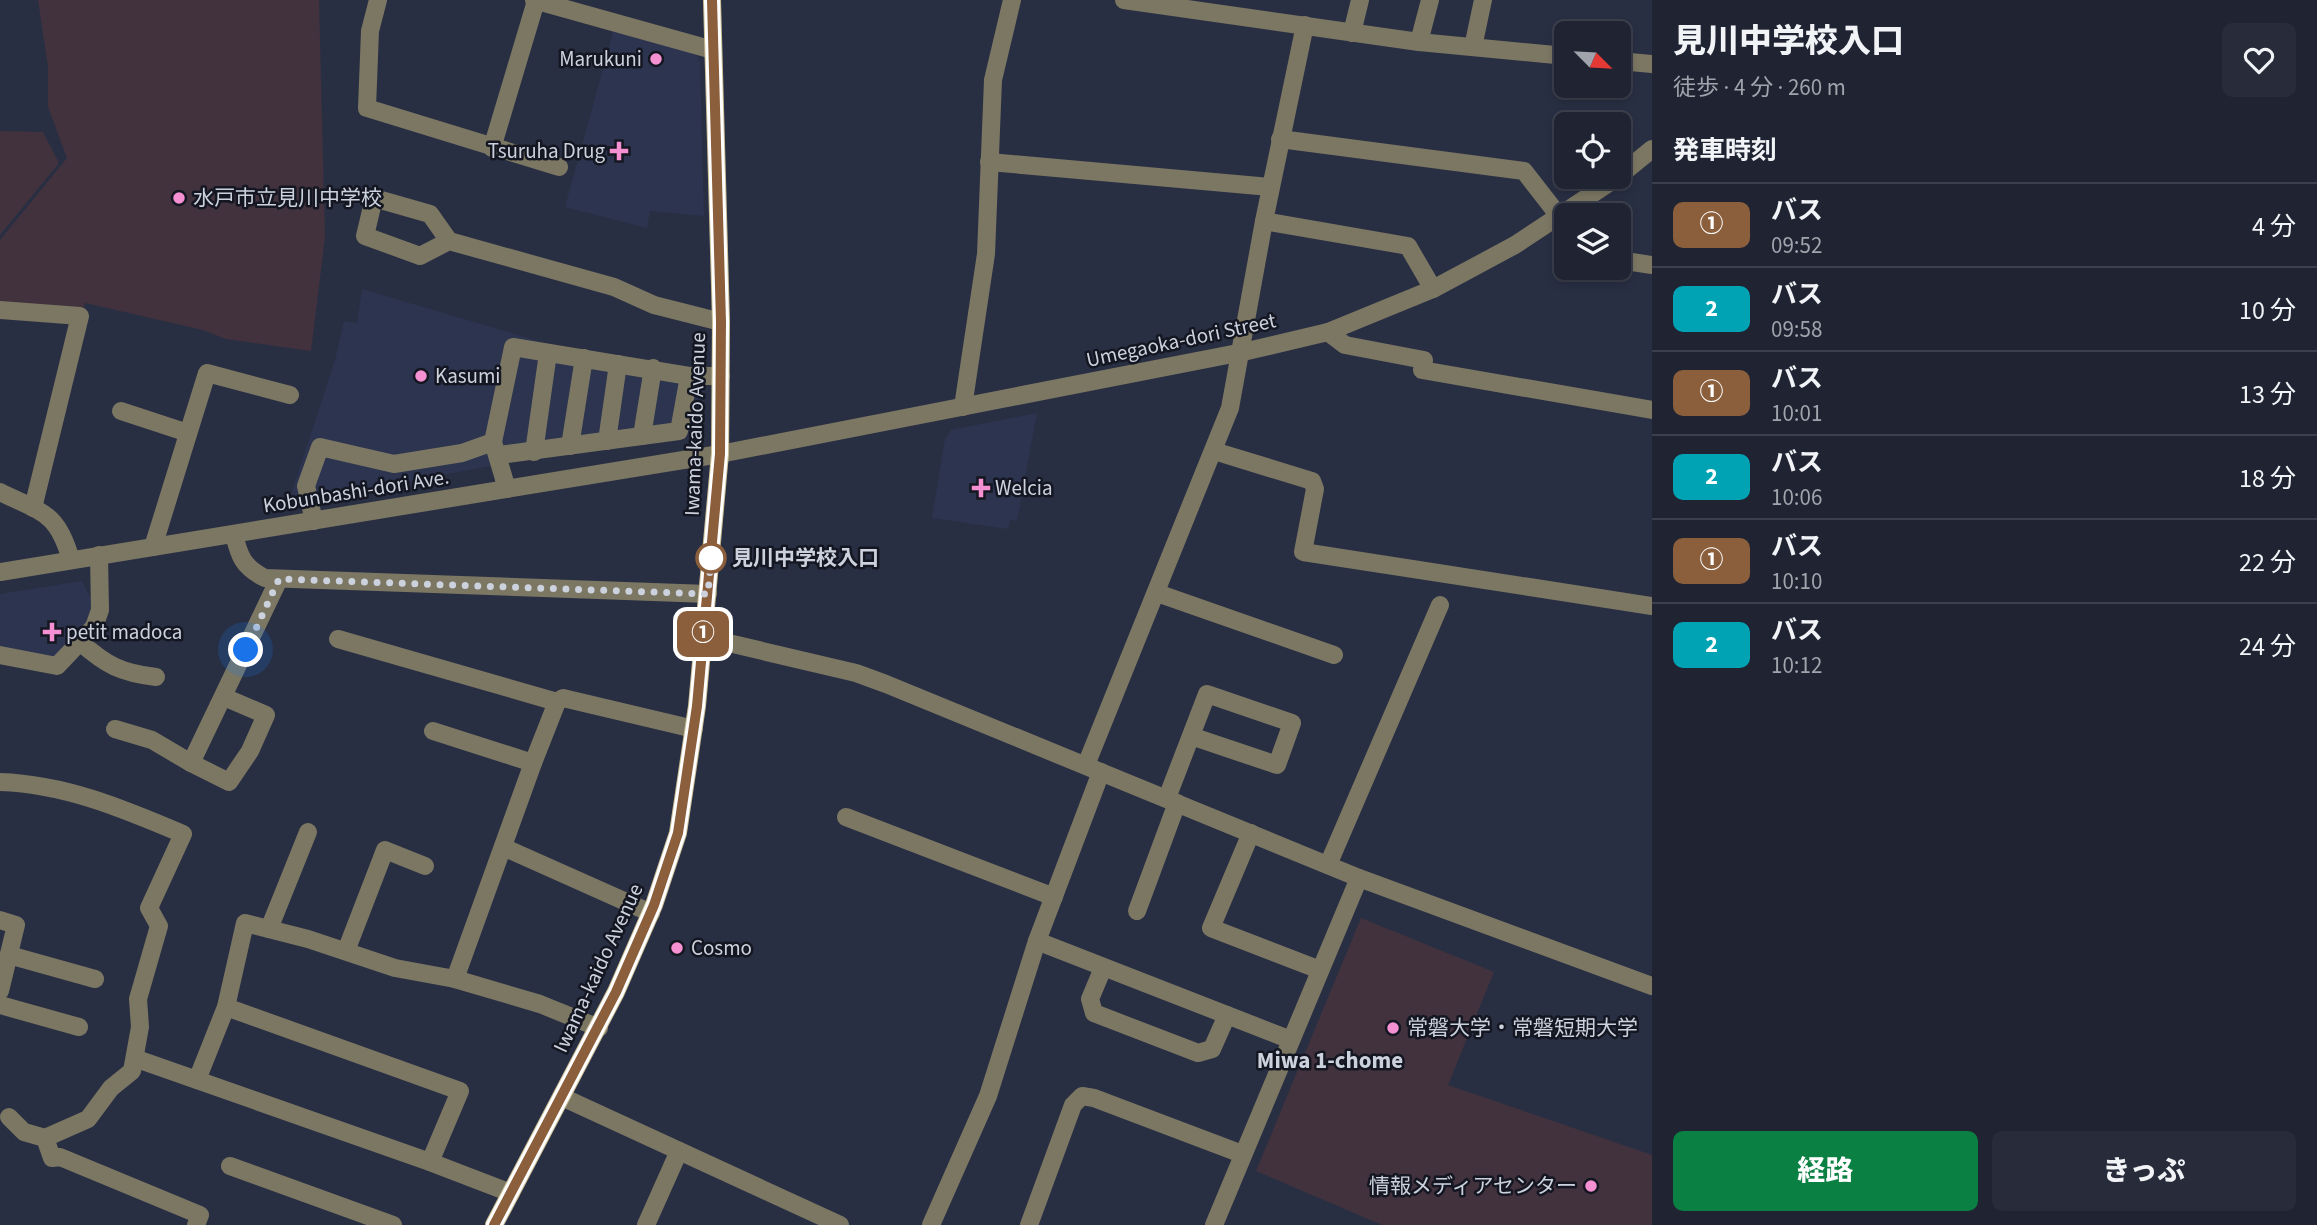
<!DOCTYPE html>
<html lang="ja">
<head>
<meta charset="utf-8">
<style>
  :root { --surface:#1f2332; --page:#272b3a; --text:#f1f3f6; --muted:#a1a4ac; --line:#3c404d; --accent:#0b8043 }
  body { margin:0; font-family:"Source Sans 3","Noto Sans JP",sans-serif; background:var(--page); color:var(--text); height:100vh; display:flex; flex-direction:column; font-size:26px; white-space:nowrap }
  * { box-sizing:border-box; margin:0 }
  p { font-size:23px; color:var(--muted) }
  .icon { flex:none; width:38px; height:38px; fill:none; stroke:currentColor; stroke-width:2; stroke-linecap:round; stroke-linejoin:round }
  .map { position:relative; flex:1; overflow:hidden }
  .details { display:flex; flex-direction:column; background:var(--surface); width:665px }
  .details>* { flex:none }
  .badge { padding:0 14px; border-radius:10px; font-size:24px; line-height:46px }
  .needle { width:46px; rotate:114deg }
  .buttons { position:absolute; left:1554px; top:21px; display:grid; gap:14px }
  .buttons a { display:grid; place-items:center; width:77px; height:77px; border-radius:10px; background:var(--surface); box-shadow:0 4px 10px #0003,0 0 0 2px var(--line); font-size:35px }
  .you { position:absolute; width:35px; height:35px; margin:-18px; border:5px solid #fff; border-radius:50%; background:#1a73e8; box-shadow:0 0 0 10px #1a73e833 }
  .map>.badge { position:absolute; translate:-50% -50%; box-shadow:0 0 0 4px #fff }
  h2 { padding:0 21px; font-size:26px; line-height:63px }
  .round { display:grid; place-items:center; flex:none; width:74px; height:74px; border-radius:10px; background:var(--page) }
  .overview { display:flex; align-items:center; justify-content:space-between; height:119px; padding:0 21px }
  h1 { font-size:33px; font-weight:800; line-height:52px }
  .cta { display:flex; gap:14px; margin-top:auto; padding:14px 21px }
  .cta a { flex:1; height:80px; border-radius:10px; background:var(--accent); color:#fff; font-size:28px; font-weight:800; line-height:80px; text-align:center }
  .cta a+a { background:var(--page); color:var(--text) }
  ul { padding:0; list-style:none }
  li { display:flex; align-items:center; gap:21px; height:84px; padding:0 21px; border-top:2px solid var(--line) }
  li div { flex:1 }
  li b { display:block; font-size:26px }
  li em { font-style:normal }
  li .badge { min-width:77px; font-weight:700; text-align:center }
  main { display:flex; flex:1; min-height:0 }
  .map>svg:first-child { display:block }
  .built { fill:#2c344f }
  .education { fill:#41323e }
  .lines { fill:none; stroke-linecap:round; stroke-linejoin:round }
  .minor { stroke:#7c7763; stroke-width:18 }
  .major { stroke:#c9bd95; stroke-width:18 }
  .line-casing { stroke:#fff; stroke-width:16 }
  .line { stroke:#8b5e3c; stroke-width:10 }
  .walk { stroke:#ccd1de; stroke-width:7; stroke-dasharray:0 12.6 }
  .poi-dot { fill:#f591d2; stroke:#141721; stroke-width:2.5 }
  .stop-dot { fill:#fff; stroke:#8b5e3c; stroke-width:3.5 }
  .labels { text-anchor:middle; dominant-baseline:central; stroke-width:5; stroke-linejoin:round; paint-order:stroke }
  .poi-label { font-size:21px; fill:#ccd1de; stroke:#141721; text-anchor:start }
  .street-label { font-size:21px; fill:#ccd1de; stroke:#141721 }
  .stop-label { font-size:21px; font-weight:bold; fill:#ccd1de; stroke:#141721; text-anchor:start }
  .neighbourhood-label { font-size:23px; font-weight:bold; fill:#ccd1de; stroke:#141721 }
</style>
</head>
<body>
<main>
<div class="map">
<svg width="1652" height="1225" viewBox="0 0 1652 1225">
  <rect width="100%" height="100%" fill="#292f43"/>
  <!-- built -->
  <g class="built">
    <polygon points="614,29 695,52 700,63 704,216 650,211 647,228 565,207"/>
    <polygon points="362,289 576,352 704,368 704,413 685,439 501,464 288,504 335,360 344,321 357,323"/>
    <polygon points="1037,413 1017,521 1010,520 1008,529 932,518 945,439 951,430"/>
    <polygon points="82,581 97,611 58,661 0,652 0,594"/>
  </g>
  <!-- education -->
  <g class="education">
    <polygon points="38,0 319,0 325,237 311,351 226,339 203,330 85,303 83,310 0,305 0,240 67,158 48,107 48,67"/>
    <polygon points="0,131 43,132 59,163 0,235"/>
    <polygon points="1361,918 1494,972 1448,1085 1652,1155 1652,1225 1382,1225 1256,1171"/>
  </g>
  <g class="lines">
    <!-- minor -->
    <g class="minor">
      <polyline points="378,0 370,31 367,108 559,167"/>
      <polyline points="534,0 713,50"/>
      <polyline points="1124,0 1419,42 1566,56"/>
      <polyline points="1352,33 1360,0"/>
      <polyline points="1419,42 1430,0"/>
      <polyline points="1473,47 1483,0"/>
      <polyline points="1619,61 1652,64"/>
      <polyline points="1280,139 1524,171 1566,225"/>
      <polyline points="492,148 536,1"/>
      <polyline points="989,162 1270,187"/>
      <polyline points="1619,176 1652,149"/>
      <polyline points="1264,221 1408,246 1433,289"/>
      <polyline points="449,241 420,256 365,236 374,198 430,214 449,241 614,287 654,305 721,322"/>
      <polyline points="1619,260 1652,265"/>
      <polyline points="0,310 80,316 33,508"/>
      <polyline points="1328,332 1345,345 1424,360 1422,370 1652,410"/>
      <polyline points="963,407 986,254 993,80 1012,0"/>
      <polyline points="121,411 188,433"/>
      <polyline points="642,436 653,368"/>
      <polyline points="607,441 618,364"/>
      <polyline points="570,446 584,358"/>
      <polyline points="1214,451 1312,481 1315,489 1303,552 1652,606"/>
      <polyline points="534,452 548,353"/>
      <polyline points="499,455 679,431 689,376"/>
      <polyline points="507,489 493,442 513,347 689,376 721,376"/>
      <path d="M0 492C42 513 57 511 71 560"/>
      <polyline points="314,521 306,486 320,447 394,464 462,453 493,442"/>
      <path d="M234 534C239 556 243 567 265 578L708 594"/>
      <polyline points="153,547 207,373 290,395"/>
      <polyline points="0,572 720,454 1243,352 1328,332 1433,289 1515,245 1618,177"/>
      <polyline points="1157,593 1334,655"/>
      <polyline points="703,637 856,673 886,684 1359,878 1652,986"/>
      <polyline points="338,639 557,702 563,698 694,729"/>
      <path d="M80 642C106 665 121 673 156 677"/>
      <polyline points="0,655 57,666 94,627 100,610 99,555"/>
      <polyline points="224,697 266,715 250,751 229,782 191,763 279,579"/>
      <polyline points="115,729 152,740 191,763"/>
      <polyline points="433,731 533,763 455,979"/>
      <polyline points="533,763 557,702"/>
      <polyline points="1086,765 1230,408 1264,221 1305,25"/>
      <path d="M0 782C65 784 124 809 183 834L149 908 159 926 138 999 140 1027 132 1071 111 1088 88 1119 45 1138 24 1132 9 1117"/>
      <polyline points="1167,798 1207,694 1292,723 1277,765 1191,736"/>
      <polyline points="846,817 1054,897"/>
      <polyline points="1251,833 1211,928 1320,970"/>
      <polyline points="503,847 651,913"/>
      <polyline points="1328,865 1440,605"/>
      <polyline points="1137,911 1177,803"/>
      <polyline points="0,920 16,925 0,991"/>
      <polyline points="269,929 308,832"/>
      <polyline points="1037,941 1291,1040"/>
      <polyline points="346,951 385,850 425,866"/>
      <polyline points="9,955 95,979"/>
      <polyline points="1103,968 1090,999 1094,1013 1198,1053 1212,1049 1227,1015"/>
      <polyline points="0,1005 79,1027"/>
      <polyline points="226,1007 460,1091 430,1162"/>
      <polyline points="137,1059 430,1162 511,1193"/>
      <polyline points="197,1080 226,1007 245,923 308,939 395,968 455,979 540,1004 599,1028"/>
      <polyline points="562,1097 840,1225"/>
      <polyline points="45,1138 52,1158 60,1157 200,1215 196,1225"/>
      <polyline points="230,1166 393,1225"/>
      <polyline points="646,1225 679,1151"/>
      <polyline points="931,1225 988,1096 1037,941 1101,772"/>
      <polyline points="1029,1225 1073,1105 1082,1096 1094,1098 1242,1154"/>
      <polyline points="1214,1225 1359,878"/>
    </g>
    <!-- major -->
    <polyline class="major" points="494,1225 616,992 654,905 678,833 697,706 720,454 721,322 712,0"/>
  </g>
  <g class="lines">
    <defs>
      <polyline id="line" points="494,1225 616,992 654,905 678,833 697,706 720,454 721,322 712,0"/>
    </defs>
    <!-- line casing -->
    <use href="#line" class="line-casing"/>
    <!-- line -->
    <use href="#line" class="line"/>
    <!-- walk -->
    <polyline class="walk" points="246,650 279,579 708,594 712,547 711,558"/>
  </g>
  <!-- markers -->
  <g class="poi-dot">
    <circle cx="656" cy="59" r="7"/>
    <path d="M615.5 140.5h7v7h7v7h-7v7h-7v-7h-7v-7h7z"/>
    <circle cx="179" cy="198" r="7"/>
    <circle cx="421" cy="376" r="7"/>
    <path d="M977.5 477.5h7v7h7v7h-7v7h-7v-7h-7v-7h7z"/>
    <path d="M48.5 621.5h7v7h7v7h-7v7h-7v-7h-7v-7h7z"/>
    <circle cx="677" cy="948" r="7"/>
    <circle cx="1393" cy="1028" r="7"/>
    <circle cx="1591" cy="1186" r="7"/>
  </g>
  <circle class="stop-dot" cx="711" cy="558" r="14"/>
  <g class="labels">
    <!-- poi labels -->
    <g class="poi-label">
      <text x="642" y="59" text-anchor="end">Marukuni</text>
      <text x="605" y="151" text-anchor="end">Tsuruha Drug</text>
      <text x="193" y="198">水戸市立見川中学校</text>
      <text x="435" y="376">Kasumi</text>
      <text x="995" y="488">Welcia</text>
      <text x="66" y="632">petit madoca</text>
      <text x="691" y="948">Cosmo</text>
      <text x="1407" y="1028">常磐大学・常磐短期大学</text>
      <text x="1577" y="1186" text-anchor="end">情報メディアセンター</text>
    </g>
    <!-- street labels -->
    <g class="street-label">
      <text transform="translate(1181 340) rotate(-12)">Umegaoka-dori Street</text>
      <text transform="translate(695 424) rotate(-88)">Iwama-kaido Avenue</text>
      <text transform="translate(356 491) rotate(-9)">Kobunbashi-dori Ave.</text>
      <text transform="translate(598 968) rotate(-65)">Iwama-kaido Avenue</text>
    </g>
    <!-- stop labels -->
    <g class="stop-label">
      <text x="732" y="558">見川中学校入口</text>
    </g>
    <!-- neighbourhood labels -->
    <g class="neighbourhood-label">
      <text x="1330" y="1060">Miwa 1-chome</text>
    </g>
  </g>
</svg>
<div class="buttons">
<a><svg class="needle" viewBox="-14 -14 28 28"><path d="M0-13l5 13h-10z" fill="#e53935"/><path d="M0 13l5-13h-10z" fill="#a1a4ac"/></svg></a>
<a><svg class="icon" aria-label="locate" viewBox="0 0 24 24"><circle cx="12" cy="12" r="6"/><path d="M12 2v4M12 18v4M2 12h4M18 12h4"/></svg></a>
<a><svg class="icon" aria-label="layers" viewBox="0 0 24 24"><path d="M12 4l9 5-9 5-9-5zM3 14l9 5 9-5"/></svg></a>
</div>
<div class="you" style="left:246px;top:650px"></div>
<b class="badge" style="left:703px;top:634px;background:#8b5e3c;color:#fff">①</b>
</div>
<section class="details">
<div class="overview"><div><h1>見川中学校入口</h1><p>徒歩 · 4 分 · 260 m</p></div><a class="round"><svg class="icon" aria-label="heart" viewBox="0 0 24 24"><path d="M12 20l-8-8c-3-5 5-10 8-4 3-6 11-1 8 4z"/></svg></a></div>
<h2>発車時刻</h2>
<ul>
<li><span class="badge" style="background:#8b5e3c;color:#fff">①</span><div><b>バス</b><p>09:52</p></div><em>4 分</em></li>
<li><span class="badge" style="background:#00a3b4;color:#fff">2</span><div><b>バス</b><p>09:58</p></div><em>10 分</em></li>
<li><span class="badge" style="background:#8b5e3c;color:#fff">①</span><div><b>バス</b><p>10:01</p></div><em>13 分</em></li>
<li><span class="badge" style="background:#00a3b4;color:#fff">2</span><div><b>バス</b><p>10:06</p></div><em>18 分</em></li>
<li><span class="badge" style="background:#8b5e3c;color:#fff">①</span><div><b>バス</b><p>10:10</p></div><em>22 分</em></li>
<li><span class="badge" style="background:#00a3b4;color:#fff">2</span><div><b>バス</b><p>10:12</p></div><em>24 分</em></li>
</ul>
<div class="cta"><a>経路</a><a>きっぷ</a></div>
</section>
</main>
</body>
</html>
